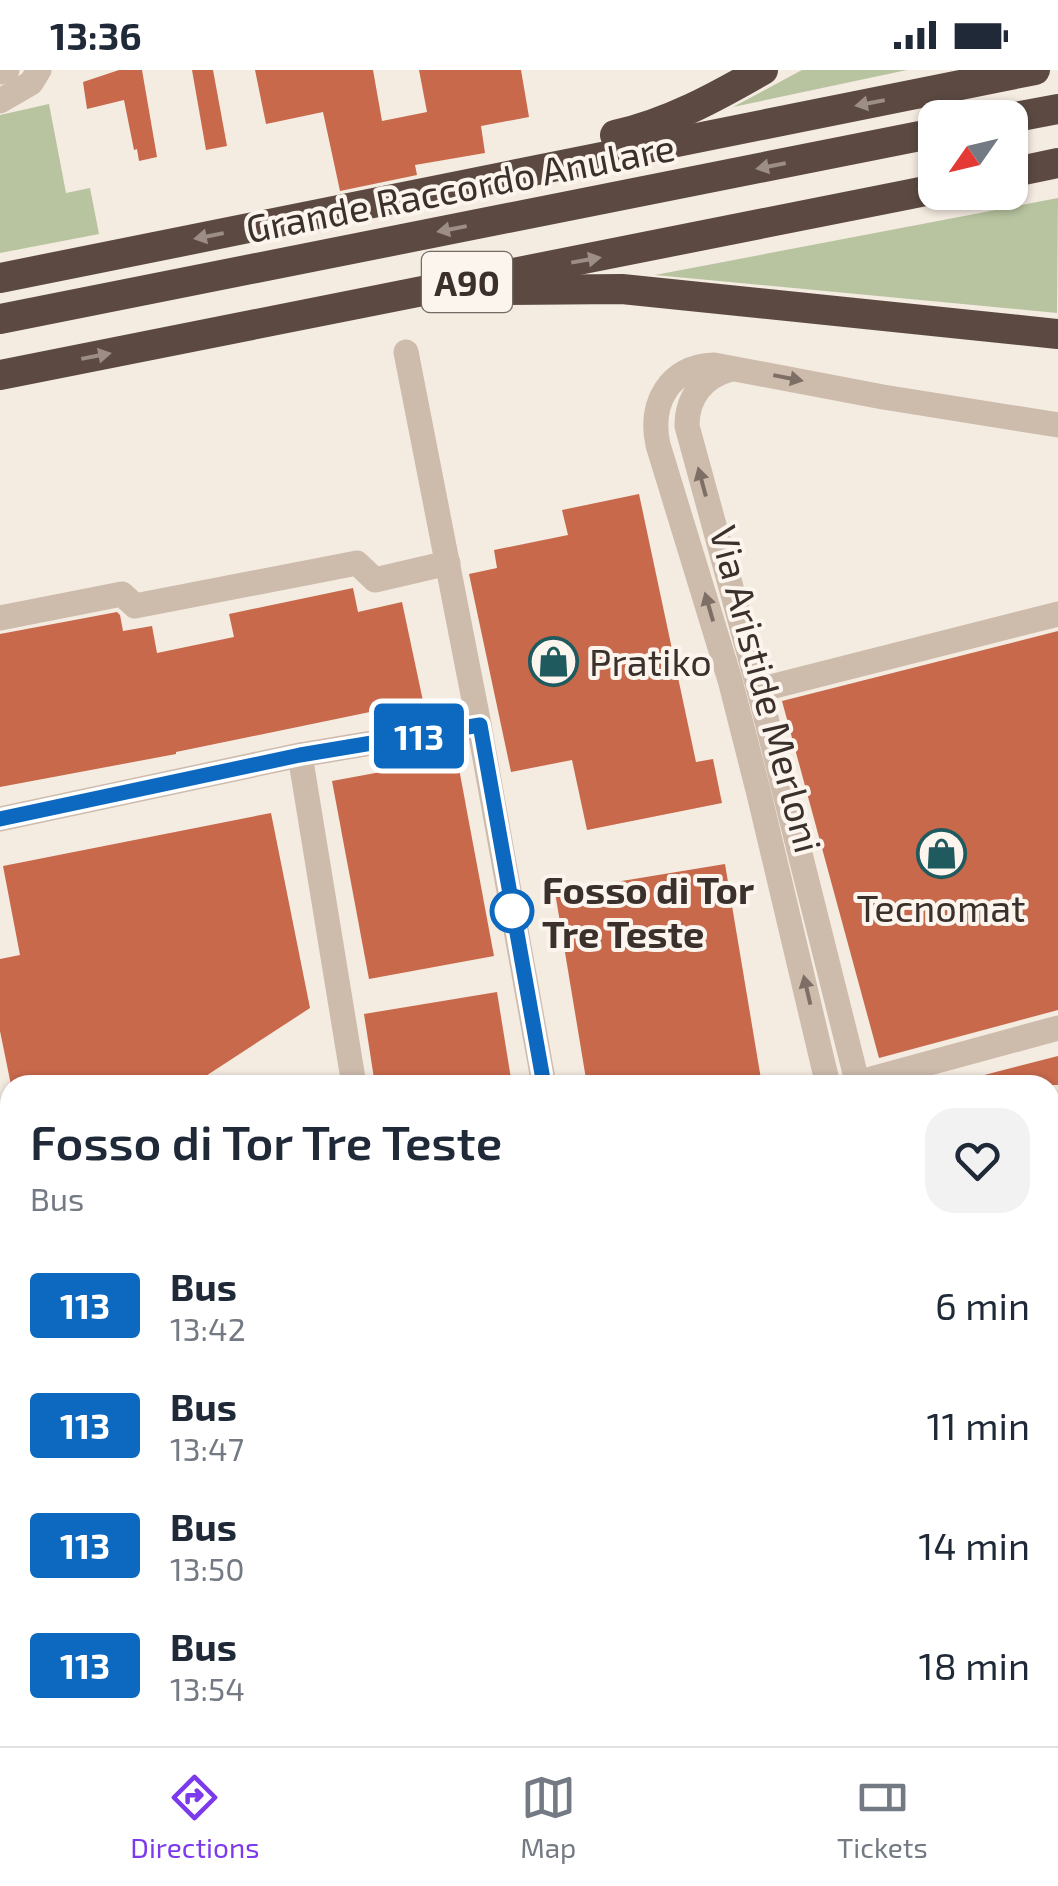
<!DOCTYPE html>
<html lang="en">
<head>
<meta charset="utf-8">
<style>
  :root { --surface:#fff; --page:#f2f2f3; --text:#1f2937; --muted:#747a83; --line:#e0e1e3; --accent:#7c3aed }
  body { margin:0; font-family:"Exo 2",sans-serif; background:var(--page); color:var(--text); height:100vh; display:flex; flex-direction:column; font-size:38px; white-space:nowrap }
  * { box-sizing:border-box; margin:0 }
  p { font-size:32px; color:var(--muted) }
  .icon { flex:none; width:55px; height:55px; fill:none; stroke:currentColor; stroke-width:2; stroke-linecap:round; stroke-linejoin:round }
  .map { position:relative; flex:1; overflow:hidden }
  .side { position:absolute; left:0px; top:1005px; width:1060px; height:672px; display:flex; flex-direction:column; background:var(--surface); border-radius:30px 30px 0 0; box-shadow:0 2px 8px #0004 }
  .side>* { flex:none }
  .badge { padding:0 20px; border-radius:8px; font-size:35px; line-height:65px }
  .needle { width:65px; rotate:236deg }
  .fabs { position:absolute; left:918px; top:30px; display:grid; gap:20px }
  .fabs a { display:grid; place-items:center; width:110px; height:110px; border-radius:20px; background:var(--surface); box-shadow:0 2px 8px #0004; font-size:50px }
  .map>.badge { position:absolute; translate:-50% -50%; box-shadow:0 0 0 5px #fff }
  .round { display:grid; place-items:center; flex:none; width:105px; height:105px; border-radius:30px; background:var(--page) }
  .summary { display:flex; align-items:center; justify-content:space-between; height:170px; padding:0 30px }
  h1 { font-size:48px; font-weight:600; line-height:75px }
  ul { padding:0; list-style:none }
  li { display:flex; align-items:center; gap:30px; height:120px; padding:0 30px }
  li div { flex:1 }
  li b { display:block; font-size:38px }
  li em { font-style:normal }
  li .badge { min-width:110px; font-weight:700; text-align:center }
  .status { display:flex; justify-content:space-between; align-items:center; height:70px; padding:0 50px; background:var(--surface); direction:ltr }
  .status svg { height:28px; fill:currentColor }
  .menu { display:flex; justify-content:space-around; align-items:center; height:140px; border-top:2px solid var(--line); background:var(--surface); font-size:28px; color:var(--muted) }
  .menu a { display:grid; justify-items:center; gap:5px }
  .menu .active { color:var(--accent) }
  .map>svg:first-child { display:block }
  .green { fill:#b8c4a0 }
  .building { fill:#c8694b }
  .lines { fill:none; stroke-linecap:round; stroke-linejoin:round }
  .minor { stroke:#cdbbac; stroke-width:25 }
  .highway { stroke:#5c4a42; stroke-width:30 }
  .oneway { fill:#9c8e87 }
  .oneway2 { fill:#7d6f65 }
  .line-casing { stroke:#fff; stroke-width:22 }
  .line { stroke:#0c69bf; stroke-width:15 }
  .stop-dot { fill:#fff; stroke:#0c69bf; stroke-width:5 }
  .labels { text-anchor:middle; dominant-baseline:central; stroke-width:8; stroke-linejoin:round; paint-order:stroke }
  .shield { fill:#fbf5ee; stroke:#756b66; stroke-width:2.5 }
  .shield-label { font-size:35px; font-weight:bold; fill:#3b302b }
  .street-label { font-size:38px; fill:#3b302b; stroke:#fbf5ee }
  .poi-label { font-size:38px; fill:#3b302b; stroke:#fbf5ee; text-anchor:start }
  .stop-label { font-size:38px; font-weight:bold; fill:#3b302b; stroke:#fbf5ee; text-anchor:start }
</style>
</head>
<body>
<div class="status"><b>13:36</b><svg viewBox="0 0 49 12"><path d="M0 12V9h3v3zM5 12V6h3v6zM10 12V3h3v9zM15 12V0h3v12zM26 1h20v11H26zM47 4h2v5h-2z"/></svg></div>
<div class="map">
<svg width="1058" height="1676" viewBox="0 0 1058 1676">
  <rect width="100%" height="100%" fill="#f4ebe1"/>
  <!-- green -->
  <g class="green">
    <polygon points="802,0 907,0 733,37"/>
    <polygon points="49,34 66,123 90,118 99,164 0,183 0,45"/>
    <polygon points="1058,128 1057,243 655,205"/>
  </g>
  <!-- building -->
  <g class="building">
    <polygon points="119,0 142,0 157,87 139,91 137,79 134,80 124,30 87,39 83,12"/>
    <polygon points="192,0 213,0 227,76 206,80"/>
    <polygon points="255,0 373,0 382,51 427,42 419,0 521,0 529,47 481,56 485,83 415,95 417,105 340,121 323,42 266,54"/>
    <polygon points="639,424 696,692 713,689 722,733 587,760 572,690 511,702 469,504 497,498 494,480 568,465 562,440"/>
    <polygon points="353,518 358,542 402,532 423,631 176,682 176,684 0,717 0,564 117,542 120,545 123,561 152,556 157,583 234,567 229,544"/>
    <polygon points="1058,561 1058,940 879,988 782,631"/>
    <polygon points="457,688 494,886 369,909 332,711"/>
    <polygon points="271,743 310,938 192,1015 11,1015 0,961 0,889 20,885 3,796"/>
    <polygon points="725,794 762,1015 587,1015 555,822"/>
    <polygon points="497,922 512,1015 375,1015 364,944"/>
    <polygon points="1058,986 1058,1015 970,1015 969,1009"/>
  </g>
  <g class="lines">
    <!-- minor -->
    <g class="minor">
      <polyline points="0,2 7,0"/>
      <polyline points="0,31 31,13 39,0"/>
      <polyline points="406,282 479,655 544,1015"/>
      <path d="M731 299C703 307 687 327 687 356L759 620 858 1015"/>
      <polyline points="0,548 122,524 135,536 357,493 375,510 448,493"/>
      <polyline points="759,620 1058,544"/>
      <polyline points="300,685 354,1015"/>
      <polyline points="0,749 300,685 479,655"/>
      <path d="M828 1015 759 724 730 610 658 375C649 333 669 297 714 295L883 327 1058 355"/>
      <polyline points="849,1015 1058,958"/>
      <polyline points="0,1181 10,1203"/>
      <polyline points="665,1668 667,1676"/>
      <polyline points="899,1668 901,1676"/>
      <polyline points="965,1668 967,1676"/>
      <polyline points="206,1676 219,1668"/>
    </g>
    <!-- highway -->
    <g class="highway">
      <polyline points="1010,48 1058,39"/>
      <path d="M615 65C669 53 716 27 763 0"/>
      <polyline points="1010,103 1058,93"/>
      <polyline points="0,208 1035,0"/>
      <polyline points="502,220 622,219 1058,264"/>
      <polyline points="0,249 935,63"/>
      <path d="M0 305C312 242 624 183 935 119"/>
    </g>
  </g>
  <!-- one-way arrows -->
  <defs><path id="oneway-solid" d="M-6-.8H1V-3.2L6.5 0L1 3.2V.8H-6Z" transform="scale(2.5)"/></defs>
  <g class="oneway">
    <use href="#oneway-solid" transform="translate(870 33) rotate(169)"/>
    <use href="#oneway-solid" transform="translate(771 96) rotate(169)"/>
    <use href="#oneway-solid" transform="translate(452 159) rotate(169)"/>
    <use href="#oneway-solid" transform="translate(209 166) rotate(169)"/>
    <use href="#oneway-solid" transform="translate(586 190) rotate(-10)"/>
    <use href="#oneway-solid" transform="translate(96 286) rotate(-11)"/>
  </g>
  <g class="oneway2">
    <use href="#oneway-solid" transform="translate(788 308) rotate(11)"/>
    <use href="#oneway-solid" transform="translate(702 412) rotate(-105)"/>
    <use href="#oneway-solid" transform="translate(709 537) rotate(-106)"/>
    <use href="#oneway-solid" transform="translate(807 920) rotate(-103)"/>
  </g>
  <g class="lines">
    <defs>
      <polyline id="line" points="0,749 300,685 480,655 544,1015"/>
    </defs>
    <!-- line casing -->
    <use href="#line" class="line-casing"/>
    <!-- line -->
    <use href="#line" class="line"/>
  </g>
  <!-- icons -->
  <defs>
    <symbol id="shop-ring" viewBox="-11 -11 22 22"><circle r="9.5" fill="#fbf5ee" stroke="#1f5a5e" stroke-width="1.5"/><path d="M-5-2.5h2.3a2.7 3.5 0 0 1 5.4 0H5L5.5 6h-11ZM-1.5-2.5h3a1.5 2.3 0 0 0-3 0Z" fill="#1f5a5e"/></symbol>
  </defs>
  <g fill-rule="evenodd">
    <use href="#shop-ring" x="526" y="564" width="55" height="55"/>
    <use href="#shop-ring" x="914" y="756" width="55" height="55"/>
  </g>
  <!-- markers -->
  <circle class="stop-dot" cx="512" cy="841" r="20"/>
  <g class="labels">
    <!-- shield labels -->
    <rect class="shield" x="422" y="182" width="90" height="60" rx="8"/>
    <g class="shield-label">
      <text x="467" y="212">A90</text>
    </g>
    <!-- street labels -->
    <g class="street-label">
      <text transform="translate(460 117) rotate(-11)">Grande Raccordo Anulare</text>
      <text transform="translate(767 619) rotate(75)">Via Aristide Merloni</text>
    </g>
    <!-- poi labels -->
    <g class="poi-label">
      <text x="589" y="591">Pratiko</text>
      <text x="941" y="837" text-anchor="middle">Tecnomat</text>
    </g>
    <!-- stop labels -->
    <g class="stop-label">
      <text x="542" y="819">Fosso di Tor<tspan x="542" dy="44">Tre Teste</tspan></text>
    </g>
  </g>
</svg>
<div class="fabs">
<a><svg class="needle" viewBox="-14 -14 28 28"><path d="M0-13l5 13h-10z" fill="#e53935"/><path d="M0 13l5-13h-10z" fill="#747a83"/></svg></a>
</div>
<b class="badge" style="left:419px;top:666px;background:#0c69bf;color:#fff">113</b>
<section class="side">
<div class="summary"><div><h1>Fosso di Tor Tre Teste</h1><p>Bus</p></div><a class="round"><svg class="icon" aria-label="heart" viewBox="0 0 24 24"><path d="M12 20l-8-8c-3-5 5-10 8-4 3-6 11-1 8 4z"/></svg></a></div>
<ul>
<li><span class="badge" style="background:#0c69bf;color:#fff">113</span><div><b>Bus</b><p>13:42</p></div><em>6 min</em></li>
<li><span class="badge" style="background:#0c69bf;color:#fff">113</span><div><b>Bus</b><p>13:47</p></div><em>11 min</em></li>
<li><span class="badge" style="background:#0c69bf;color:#fff">113</span><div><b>Bus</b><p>13:50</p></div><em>14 min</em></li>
<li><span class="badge" style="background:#0c69bf;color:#fff">113</span><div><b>Bus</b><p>13:54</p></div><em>18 min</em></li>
</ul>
</section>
</div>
<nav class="menu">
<a class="active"><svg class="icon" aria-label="directions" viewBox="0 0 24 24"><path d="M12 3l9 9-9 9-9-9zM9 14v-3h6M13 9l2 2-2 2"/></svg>Directions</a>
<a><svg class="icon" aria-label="map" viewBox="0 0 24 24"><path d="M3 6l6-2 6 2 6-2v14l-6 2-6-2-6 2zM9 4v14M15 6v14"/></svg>Map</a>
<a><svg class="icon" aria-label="tickets" viewBox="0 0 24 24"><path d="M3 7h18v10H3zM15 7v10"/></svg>Tickets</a>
</nav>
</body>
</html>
